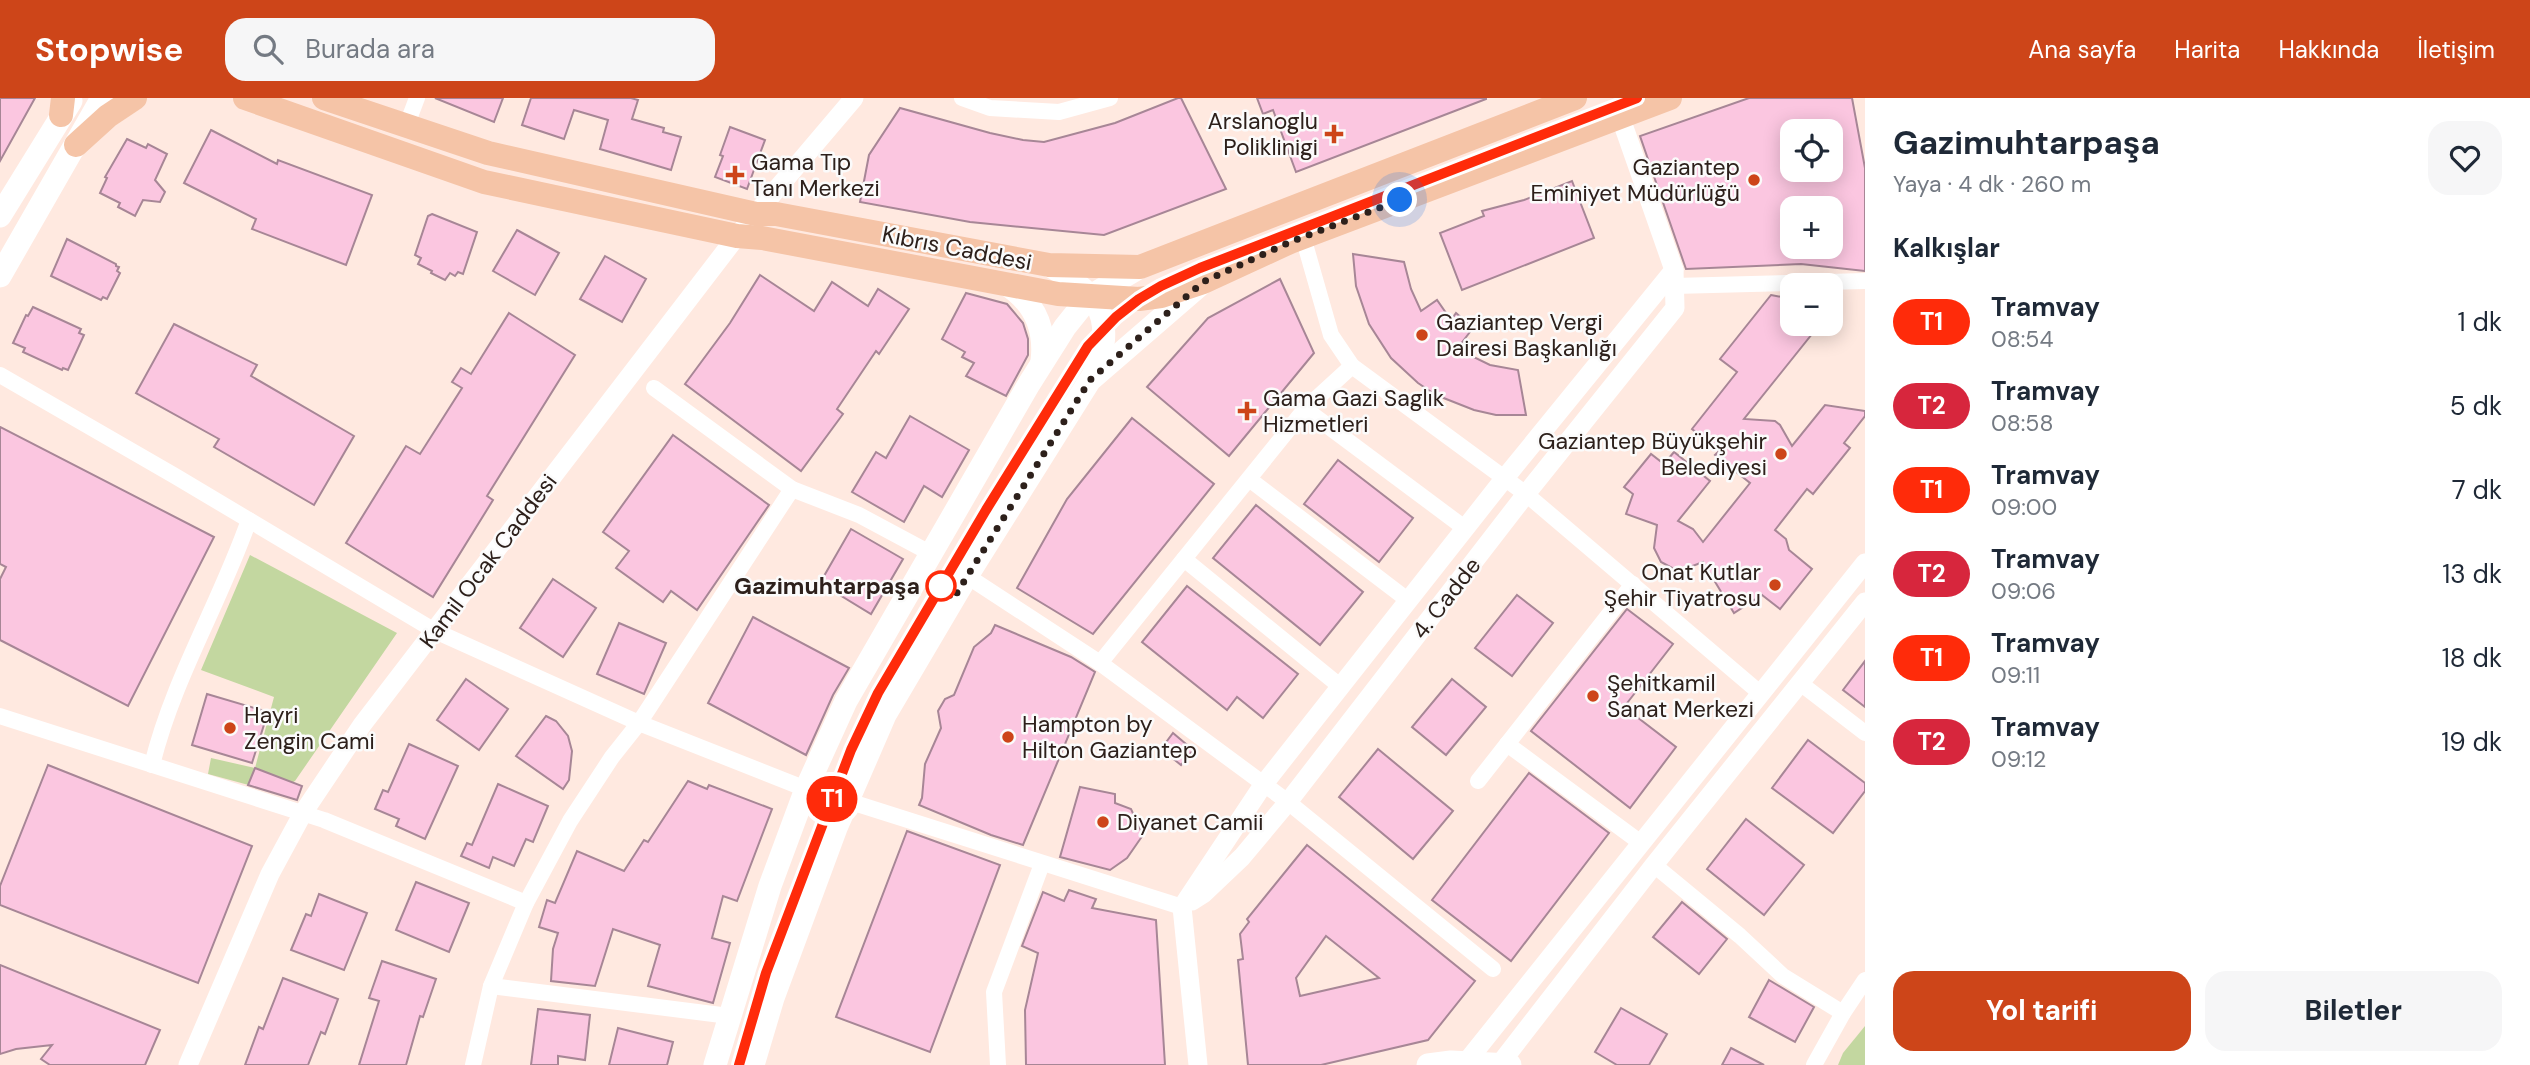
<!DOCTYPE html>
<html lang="tr">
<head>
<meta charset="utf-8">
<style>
  :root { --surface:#fff; --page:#f6f6f7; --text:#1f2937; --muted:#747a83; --accent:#cd4519 }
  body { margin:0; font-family:"DM Sans",sans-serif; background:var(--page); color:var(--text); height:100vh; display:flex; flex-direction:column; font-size:26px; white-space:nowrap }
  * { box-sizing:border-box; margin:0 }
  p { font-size:23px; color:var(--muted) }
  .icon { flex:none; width:38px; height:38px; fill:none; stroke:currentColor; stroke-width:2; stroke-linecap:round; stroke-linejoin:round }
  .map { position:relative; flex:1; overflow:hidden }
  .drawer { display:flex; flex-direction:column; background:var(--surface); width:665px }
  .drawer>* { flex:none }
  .badge { padding:0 14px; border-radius:23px; font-size:24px; line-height:46px }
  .controls { position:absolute; left:1780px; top:21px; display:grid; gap:14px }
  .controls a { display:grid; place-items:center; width:63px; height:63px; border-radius:14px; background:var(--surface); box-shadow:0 4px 18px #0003; font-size:35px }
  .you { position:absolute; width:35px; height:35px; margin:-18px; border:5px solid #fff; border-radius:50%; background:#1a73e8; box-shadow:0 0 0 10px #1a73e833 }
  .map>.badge { position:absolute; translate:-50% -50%; box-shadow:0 0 0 4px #fff }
  h2 { padding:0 28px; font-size:26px; line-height:63px }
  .round { display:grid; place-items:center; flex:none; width:74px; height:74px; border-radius:21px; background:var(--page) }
  .overview { display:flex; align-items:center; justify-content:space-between; height:119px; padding:0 28px }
  h1 { font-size:33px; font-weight:700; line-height:52px }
  .primary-button { display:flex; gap:14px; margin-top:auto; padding:14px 28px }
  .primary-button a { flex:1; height:80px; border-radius:21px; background:var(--accent); color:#fff; font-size:28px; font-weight:700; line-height:80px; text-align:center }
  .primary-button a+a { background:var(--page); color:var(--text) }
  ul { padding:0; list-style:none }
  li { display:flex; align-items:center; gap:21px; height:84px; padding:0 28px }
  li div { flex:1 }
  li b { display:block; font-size:26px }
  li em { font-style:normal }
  li .badge { min-width:77px; font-weight:700; text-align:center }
  header { display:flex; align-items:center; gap:42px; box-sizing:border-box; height:98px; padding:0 35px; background:var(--accent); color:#fff }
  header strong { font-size:33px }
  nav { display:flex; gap:38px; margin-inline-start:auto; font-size:24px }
  .search { width:490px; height:63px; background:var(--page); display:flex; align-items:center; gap:18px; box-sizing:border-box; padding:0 24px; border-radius:21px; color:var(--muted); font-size:26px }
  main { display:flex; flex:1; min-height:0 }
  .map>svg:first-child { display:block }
  .green { fill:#c3d7a0 }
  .building { fill:#fbc6e0; stroke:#a78696; stroke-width:2; fill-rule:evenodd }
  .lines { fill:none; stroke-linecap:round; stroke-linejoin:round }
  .minor { stroke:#fff; stroke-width:16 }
  .tertiary { stroke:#fff; stroke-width:19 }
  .secondary { stroke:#fff; stroke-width:23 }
  .primary { stroke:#f5c4a7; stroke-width:24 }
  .tram { stroke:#665751; stroke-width:2 }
  .line-casing { stroke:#fff; stroke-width:16 }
  .line { stroke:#ff2b0a; stroke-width:10 }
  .walk { stroke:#2d201b; stroke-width:7; stroke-dasharray:0 12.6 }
  .poi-dot { fill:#cd4519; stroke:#fbfbfb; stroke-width:2.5 }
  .stop-dot { fill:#fff; stroke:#ff2b0a; stroke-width:3.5 }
  .labels { text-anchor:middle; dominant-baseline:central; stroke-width:5; stroke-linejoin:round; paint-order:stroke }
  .poi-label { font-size:23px; fill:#2d201b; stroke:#fbfbfb; text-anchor:start }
  .street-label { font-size:23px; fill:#2d201b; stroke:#fbfbfb }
  .stop-label { font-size:23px; font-weight:bold; fill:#2d201b; stroke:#fbfbfb; text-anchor:end }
</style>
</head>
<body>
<header>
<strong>Stopwise</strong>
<div class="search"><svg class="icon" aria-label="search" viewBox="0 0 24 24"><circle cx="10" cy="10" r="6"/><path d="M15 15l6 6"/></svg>Burada ara</div>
<nav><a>Ana sayfa</a><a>Harita</a><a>Hakkında</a><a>İletişim</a></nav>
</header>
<main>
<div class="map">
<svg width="1865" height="967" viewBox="0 0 1865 967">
  <rect width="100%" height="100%" fill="#ffe9e0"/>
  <!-- green -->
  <g class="green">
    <polygon points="250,457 397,535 295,683 275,694 208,676 211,660 255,670 274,599 201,572"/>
    <polygon points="1865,928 1865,967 1838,967 1843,955"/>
  </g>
  <!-- building -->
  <g class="building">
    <polygon points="0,0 35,0 0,63"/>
    <polygon points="435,0 503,0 494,24"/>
    <polygon points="531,0 631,0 638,2 632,21 664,30 663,34 681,39 671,72 600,51 608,22 574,12 564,41 522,27"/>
    <polygon points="1178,0 1181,0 1226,91 1104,137 970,124 860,104 869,57 900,10 990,35 1023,42 1044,44 1115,25"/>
    <polygon points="1257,0 1486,0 1486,1 1296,74 1273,12 1263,16"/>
    <path d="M1749 0H1852L1865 70V173L1801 166 1686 171 1640 38ZM1792 33H1830V72H1792ZM1792 110H1830V149H1792Z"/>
    <polygon points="730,29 765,42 747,91 715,79 723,58 720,57"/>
    <polygon points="211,32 277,66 278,62 372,97 346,167 252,131 256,121 184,85"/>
    <polygon points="127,41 146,50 148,46 167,56 155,82 165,94 160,104 143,102 135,118 118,109 120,105 100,95 107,80 105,79"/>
    <polygon points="1572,83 1594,140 1462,192 1440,135 1484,118 1482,113 1524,102"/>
    <polygon points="432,116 477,134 463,176 458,174 455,178 450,175 445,182 431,175 432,173 418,166 421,160 415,157 428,118"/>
    <polygon points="517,132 559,155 535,197 493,173"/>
    <polygon points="67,141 116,166 116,168 119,169 117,173 120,175 107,201 103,199 101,202 51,178"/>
    <polygon points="1353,156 1404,164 1411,191 1421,213 1437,202 1451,222 1456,215 1473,230 1457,251 1490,267 1518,272 1526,317 1496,317 1474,312 1436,297 1418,285 1391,260 1369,226 1356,188"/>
    <polygon points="605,158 646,181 622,224 580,201"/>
    <polygon points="760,177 814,213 832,184 868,208 878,191 909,211 879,256 876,253 837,311 843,316 801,373 685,286 730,225"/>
    <polygon points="1280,181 1314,255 1229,358 1147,289 1208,220"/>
    <polygon points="966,195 1007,206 1023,225 1028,241 1028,257 1006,298 966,278 974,265 962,259 965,254 942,241"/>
    <polygon points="1771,197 1792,201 1792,226 1820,226 1744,321 1775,323 1780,327 1792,348 1825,307 1865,313 1865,318 1844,345 1850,350 1813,396 1807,391 1775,432 1786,441 1789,452 1812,471 1780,511 1762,497 1734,515 1703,464 1682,472 1674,471 1661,464 1654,450 1657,427 1626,416 1633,396 1624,389 1651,356 1664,366 1674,354 1710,383 1678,423 1693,431 1703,444 1750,385 1715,357 1719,353 1692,331 1737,274 1720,261"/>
    <polygon points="33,209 81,231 79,235 84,237 68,272 63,270 62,272 23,254 25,250 13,245 26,217 28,218"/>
    <polygon points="509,215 575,257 487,398 493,402 433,499 346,445 406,348 420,356 462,290 452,284 461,270 471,276"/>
    <polygon points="174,226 257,267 251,278 354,338 314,407 214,349 219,341 136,295"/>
    <polygon points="910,318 969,352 942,399 924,388 904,424 852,394 876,354 886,360"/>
    <polygon points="1132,320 1214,386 1093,536 1017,490 1067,401"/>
    <polygon points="0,329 214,439 128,608 0,542 0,481 6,469 0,466"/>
    <polygon points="673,337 769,407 697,512 671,493 663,504 616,470 629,453 603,434"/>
    <polygon points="1338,362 1413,420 1379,464 1304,406"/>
    <polygon points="1256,407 1363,494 1320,547 1213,460"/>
    <polygon points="851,431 903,461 871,516 820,485"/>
    <polygon points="553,481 596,510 563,559 520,530"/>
    <polygon points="1187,488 1298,576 1263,620 1237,599 1227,612 1142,544"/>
    <polygon points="1517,497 1553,525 1512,578 1475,550"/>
    <polygon points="1627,511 1673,546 1624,609 1676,649 1630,710 1531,633"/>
    <polygon points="753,519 849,570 833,597 806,657 708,605"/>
    <polygon points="619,525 666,545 644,596 597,576"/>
    <polygon points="995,527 1071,559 1095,574 1023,747 991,737 919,707 922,700 925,666 941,630 938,613 945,601 954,597 974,549 991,535"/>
    <polygon points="1865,563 1865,609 1843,592"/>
    <polygon points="466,581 508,611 479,652 437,622"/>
    <polygon points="1452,581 1486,609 1446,657 1412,629"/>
    <polygon points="207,596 268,614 252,665 192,647"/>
    <polygon points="546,618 556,623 568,638 572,653 569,682 563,691 516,658"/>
    <polygon points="1173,635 1193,652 1181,667 1161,651"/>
    <polygon points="1808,642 1865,685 1865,693 1833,735 1772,690"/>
    <polygon points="409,646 458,668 425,741 396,728 399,721 375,711 383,692 388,694"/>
    <polygon points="1378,651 1453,713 1413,761 1339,699"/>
    <polygon points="48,667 252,748 198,885 0,807 0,788"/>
    <polygon points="255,670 302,688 297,702 248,687"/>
    <polygon points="1529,675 1609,735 1511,863 1432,802"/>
    <polygon points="688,683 707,691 709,687 772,711 737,803 723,798 712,840 730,845 713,905 648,888 660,847 613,831 595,888 551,883 553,851 558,835 539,829 547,802 555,805 577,753 624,773 644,742 648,744"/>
    <polygon points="498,686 548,708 533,744 526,741 514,768 493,759 489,770 461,758 467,745 472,747"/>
    <polygon points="1080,689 1115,696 1115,705 1131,711 1143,737 1127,760 1110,772 1060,759"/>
    <polygon points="1746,721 1804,767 1764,817 1707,771"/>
    <polygon points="907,733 1000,767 930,954 836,919"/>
    <path d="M1307 747 1475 883 1428 942 1321 967H1248L1238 862 1243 861 1240 836 1249 824 1247 821ZM1326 838 1379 880 1300 898 1296 880Z"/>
    <polygon points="416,784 469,805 449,854 396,832"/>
    <polygon points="1069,792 1096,801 1092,810 1156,822 1165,967 1026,967 1025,912 1038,855 1022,848 1043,794 1064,803"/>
    <polygon points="319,796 367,815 344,872 291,852 306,816 311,818"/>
    <polygon points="1682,804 1727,841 1699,876 1653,839"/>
    <polygon points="382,863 436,881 423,919 420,918 406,967 359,967 379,903 369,900"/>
    <polygon points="0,867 160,932 145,967 50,967 41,961 52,947 16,951 0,956"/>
    <polygon points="283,880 338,901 325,936 321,934 308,967 245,967 259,929 263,931"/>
    <polygon points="1769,882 1814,909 1795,944 1749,919"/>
    <polygon points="1621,910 1667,936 1649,967 1617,967 1595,954"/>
    <polygon points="538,911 590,917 585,962 558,958 558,967 531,967"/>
    <polygon points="618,930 673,944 667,967 609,967"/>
    <polygon points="1731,950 1764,967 1722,967"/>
  </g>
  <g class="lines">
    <!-- minor -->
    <g class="minor">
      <polyline points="962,0 990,10 1059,14 1110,0"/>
      <polyline points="406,29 417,0"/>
      <polyline points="1303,139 1331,237 1352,268 1526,396 1760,595"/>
      <polyline points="1674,188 1865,183"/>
      <polyline points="0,277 175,378 435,533 639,625 806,691"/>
      <polyline points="654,290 792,391 859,417 930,455"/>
      <polyline points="1305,311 1466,431"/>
      <polyline points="1249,381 1409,503"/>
      <polyline points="1184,461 1341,589"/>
      <polyline points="967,478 1100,565 1288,704 1493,871"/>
      <polyline points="1100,565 1305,311 1352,268"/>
      <polyline points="1800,585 1865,635"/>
      <polyline points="0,618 324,722 526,805"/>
      <polyline points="1507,646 1641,745"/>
      <path d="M152 667C173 581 220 505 249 422"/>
      <polyline points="1478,683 1633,486"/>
      <polyline points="848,703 1182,809"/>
      <polyline points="1654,767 1740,838 1783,878 1843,915"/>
      <polyline points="491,888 729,918"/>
      <polyline points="473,967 491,888 526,805 570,723 612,659 639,625 792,391"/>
      <polyline points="998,967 994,894 1042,766"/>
      <polyline points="1814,967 1843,915 1865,882"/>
    </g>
    <!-- tertiary -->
    <g class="tertiary">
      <polyline points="1192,803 1203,796 1242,759 1288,704 1526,396 1675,210 1674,172"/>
      <polyline points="188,967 270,776 303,715 362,627 737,138 854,0"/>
      <polyline points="1198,967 1182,809 1263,687 1504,381 1674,172 1620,18"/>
      <polyline points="1464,967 1865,465"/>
      <polyline points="1499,967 1654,767 1865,504"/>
    </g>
    <!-- secondary -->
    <g class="secondary">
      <polyline points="0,118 71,3"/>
      <path d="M1049 167C1066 178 1085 189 1096 206 1109 226 1104 258 1093 277"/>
      <polyline points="0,178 102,0"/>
      <path d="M1006 186C1034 204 1046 230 1042 263"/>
      <polyline points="715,967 770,788 806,691 846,603 1029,286 1065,229 1089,199 1140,169"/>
      <polyline points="753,967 773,900 836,730 885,617 967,478 1090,282 1201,186"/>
      <polyline points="1428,967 1451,964 1510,967"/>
    </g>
    <!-- primary -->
    <g class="primary">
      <polyline points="245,0 484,84 737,138 762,140 1058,196 1139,201 1161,198 1203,184 1290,144 1670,0"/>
      <polyline points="324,0 488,55 756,116 776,116 1049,167 1140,169 1575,0"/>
      <polyline points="61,17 63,0"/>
      <polyline points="76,47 108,18 135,0"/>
    </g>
    <!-- tram -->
    <polyline class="tram" points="739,967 766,875 851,652 878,595 986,412 1088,248 1116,219 1139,201 1161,188 1200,170 1637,0"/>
  </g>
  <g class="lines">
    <defs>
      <polyline id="line" points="739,967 766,875 851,652 878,595 986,412 1088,248 1116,219 1139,201 1161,188 1200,170 1637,0"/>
    </defs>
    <!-- line casing -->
    <use href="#line" class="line-casing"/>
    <!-- line -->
    <use href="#line" class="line"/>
    <!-- walk -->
    <polyline class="walk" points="941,488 953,501 1090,282 1203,184 1290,144 1400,102"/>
  </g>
  <!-- markers -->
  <g class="poi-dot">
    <path d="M1330.5 25.5h7v7h7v7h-7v7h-7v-7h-7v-7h7z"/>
    <path d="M731.5 66.5h7v7h7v7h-7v7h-7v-7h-7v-7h7z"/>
    <circle cx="1754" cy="82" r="7"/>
    <circle cx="1422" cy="237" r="7"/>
    <path d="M1243.5 302.5h7v7h7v7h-7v7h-7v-7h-7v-7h7z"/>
    <circle cx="1781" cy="356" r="7"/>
    <circle cx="1775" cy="487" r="7"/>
    <circle cx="1593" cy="598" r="7"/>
    <circle cx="230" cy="630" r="7"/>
    <circle cx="1008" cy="639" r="7"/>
    <circle cx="1103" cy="724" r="7"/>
  </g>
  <circle class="stop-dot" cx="941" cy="488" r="14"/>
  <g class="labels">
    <!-- poi labels -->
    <g class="poi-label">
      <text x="1318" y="23" text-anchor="end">Arslanoglu<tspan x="1318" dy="26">Poliklinigi</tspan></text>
      <text x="751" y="64">Gama Tıp<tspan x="751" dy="26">Tanı Merkezi</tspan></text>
      <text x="1740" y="69" text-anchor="end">Gaziantep<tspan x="1740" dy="26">Eminiyet Müdürlüğü</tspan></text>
      <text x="1436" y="224">Gaziantep Vergi<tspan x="1436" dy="26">Dairesi Başkanlığı</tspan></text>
      <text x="1263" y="300">Gama Gazi Saglık<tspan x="1263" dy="26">Hizmetleri</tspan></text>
      <text x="1767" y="343" text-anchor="end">Gaziantep Büyükşehir<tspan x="1767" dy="26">Belediyesi</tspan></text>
      <text x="1761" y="474" text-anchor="end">Onat Kutlar<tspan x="1761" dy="26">Şehir Tiyatrosu</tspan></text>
      <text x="1607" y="585">Şehitkamil<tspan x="1607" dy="26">Sanat Merkezi</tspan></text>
      <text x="244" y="617">Hayri<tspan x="244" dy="26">Zengin Cami</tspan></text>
      <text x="1022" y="626">Hampton by<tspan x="1022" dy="26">Hilton Gaziantep</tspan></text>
      <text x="1117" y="724">Diyanet Camii</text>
    </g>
    <!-- street labels -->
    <g class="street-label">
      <text transform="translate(957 150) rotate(11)">Kıbrıs Caddesi</text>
      <text transform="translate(488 463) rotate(-53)">Kamil Ocak Caddesi</text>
      <text transform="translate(1446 500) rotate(-52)">4. Cadde</text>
    </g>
    <!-- stop labels -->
    <g class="stop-label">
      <text x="920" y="488">Gazimuhtarpaşa</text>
    </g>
  </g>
</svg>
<div class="controls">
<a><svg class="icon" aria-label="locate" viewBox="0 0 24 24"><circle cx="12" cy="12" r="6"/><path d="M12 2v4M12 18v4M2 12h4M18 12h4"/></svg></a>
<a>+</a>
<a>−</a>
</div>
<div class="you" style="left:1400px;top:102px"></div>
<b class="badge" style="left:832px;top:701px;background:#ff2b0a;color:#fff">T1</b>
</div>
<section class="drawer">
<div class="overview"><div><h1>Gazimuhtarpaşa</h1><p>Yaya · 4 dk · 260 m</p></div><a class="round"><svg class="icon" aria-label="heart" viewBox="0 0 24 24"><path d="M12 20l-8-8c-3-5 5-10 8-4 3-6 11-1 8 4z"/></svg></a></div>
<h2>Kalkışlar</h2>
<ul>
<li><span class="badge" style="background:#ff2b0a;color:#fff">T1</span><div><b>Tramvay</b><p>08:54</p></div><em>1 dk</em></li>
<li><span class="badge" style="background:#d7263d;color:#fff">T2</span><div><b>Tramvay</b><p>08:58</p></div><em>5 dk</em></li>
<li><span class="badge" style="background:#ff2b0a;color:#fff">T1</span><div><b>Tramvay</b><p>09:00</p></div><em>7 dk</em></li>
<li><span class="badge" style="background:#d7263d;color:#fff">T2</span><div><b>Tramvay</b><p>09:06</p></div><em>13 dk</em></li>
<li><span class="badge" style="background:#ff2b0a;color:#fff">T1</span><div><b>Tramvay</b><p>09:11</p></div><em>18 dk</em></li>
<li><span class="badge" style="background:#d7263d;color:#fff">T2</span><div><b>Tramvay</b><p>09:12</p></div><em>19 dk</em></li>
</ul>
<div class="primary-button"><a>Yol tarifi</a><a>Biletler</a></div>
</section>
</main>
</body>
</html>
